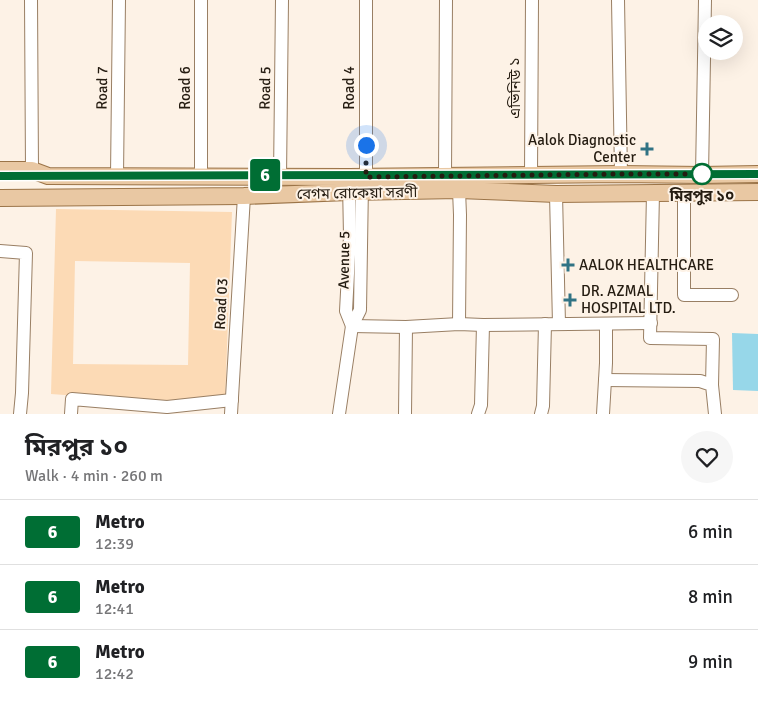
<!DOCTYPE html>
<html lang="en">
<head>
<meta charset="utf-8">
<style>
  :root { --surface:#fff; --page:#f6f6f6; --text:#202124; --muted:#757577; --line:#e0e0e0 }
  body { margin:0; font-family:Signika,"Noto Sans Bengali",sans-serif; background:var(--page); color:var(--text); height:100vh; display:flex; flex-direction:column; font-size:19px; white-space:nowrap }
  * { box-sizing:border-box; margin:0 }
  p { font-size:16px; color:var(--muted) }
  .icon { flex:none; width:28px; height:28px; fill:none; stroke:currentColor; stroke-width:2; stroke-linecap:round; stroke-linejoin:round }
  .map { position:relative; height:414px; overflow:hidden }
  .sheet { display:flex; flex-direction:column; background:var(--surface); flex:1 }
  .sheet>* { flex:none }
  .badge { padding:0 10px; border-radius:4px; font-size:18px; line-height:32px }
  .buttons { position:absolute; left:698px; top:15px; display:grid; gap:10px }
  .buttons a { display:grid; place-items:center; width:45px; height:45px; border-radius:50%; background:var(--surface); box-shadow:0 5px 20px #0002; font-size:25px }
  .you { position:absolute; width:25px; height:25px; margin:-12px; border:4px solid #fff; border-radius:50%; background:#1a73e8; box-shadow:0 0 0 8px #1a73e833 }
  .map>.badge { position:absolute; translate:-50% -50%; box-shadow:0 0 0 2px #fff }
  .round { display:grid; place-items:center; flex:none; width:52px; height:52px; border-radius:26px; background:var(--page) }
  .head { display:flex; align-items:center; justify-content:space-between; height:85px; padding:0 25px }
  h1 { font-size:24px; font-weight:700; line-height:38px }
  ul { padding:0; list-style:none }
  li { display:flex; align-items:center; gap:15px; height:65px; padding:0 25px; border-top:1px solid var(--line) }
  li div { flex:1 }
  li b { display:block; font-size:19px }
  li em { font-style:normal }
  li .badge { min-width:55px; font-weight:700; text-align:center }
  .map>svg:first-child { display:block }
  .green { fill:#fcdab5; fill-rule:evenodd }
  .water { fill:#97d7e9 }
  .lines { fill:none; stroke-linecap:round; stroke-linejoin:round }
  .minor-casing { stroke:#997f64; stroke-width:14 }
  .major-casing { stroke:#9b7448; stroke-width:18 }
  .minor { stroke:#fff; stroke-width:12 }
  .major { stroke:#e9c8a3; stroke-width:16 }
  .rail-casing { stroke:#8a8175; stroke-width:5 }
  .rail { stroke:#fdf2e6; stroke-width:3; stroke-dasharray:9; stroke-linecap:butt }
  .line-casing { stroke:#fff; stroke-width:11 }
  .line { stroke:#006e34; stroke-width:8 }
  .walk { stroke:#251c11; stroke-width:5; stroke-dasharray:0 9 }
  .poi-dot { fill:#307384; stroke:#fdf2e6; stroke-width:2 }
  .stop-dot { fill:#fff; stroke:#006e34; stroke-width:2.5 }
  .labels { text-anchor:middle; dominant-baseline:central; stroke-width:4; stroke-linejoin:round; paint-order:stroke }
  .street-label { font-size:15px; fill:#251c11; stroke:#fdf2e6 }
  .poi-label { font-size:15px; fill:#251c11; stroke:#fdf2e6; text-anchor:start }
  .stop-label { font-size:15px; font-weight:bold; fill:#251c11; stroke:#fdf2e6 }
</style>
</head>
<body>
<div class="map">
<svg width="758" height="414" viewBox="0 0 758 414">
  <rect width="100%" height="100%" fill="#fdf2e6"/>
  <!-- green -->
  <path class="green" d="M56 209 232 212 225 403 132 400 51 394ZM75 261 190 263 188 365 73 364Z"/>
  <!-- water -->
  <polygon class="water" points="732,333 758,334 758,391 733,390"/>
  <g class="lines">
    <defs>
      <g id="minor">
        <polyline points="31,0 32,170"/>
        <polyline points="201,0 201,176"/>
        <polyline points="366,0 366,177"/>
        <polyline points="618,0 621,174"/>
        <polyline points="445,175 446,0"/>
        <polyline points="531,175 532,0"/>
        <polyline points="702,175 705,0"/>
        <polyline points="117,176 119,0"/>
        <polyline points="280,177 282,0"/>
        <polyline points="349,183 350,236 346,311 352,326"/>
        <polyline points="459,190 460,215 459,324"/>
        <polyline points="653,193 650,338 713,339 712,385"/>
        <polyline points="684,193 684,295 732,295"/>
        <polyline points="556,194 559,324"/>
        <polyline points="0,251 26,253 22,393 20,414"/>
        <polyline points="352,326 406,327 459,324 483,325 651,323"/>
        <polyline points="605,380 700,381 712,385 715,414"/>
        <polyline points="71,414 72,399 167,407 232,400"/>
        <polyline points="231,414 244,196"/>
        <polyline points="339,414 352,326 360,310 362,184"/>
        <polyline points="405,414 406,327"/>
        <polyline points="478,414 481,405 483,325"/>
        <polyline points="541,414 543,406 545,324"/>
        <polyline points="603,414 606,363 606,324"/>
      </g>
      <g id="major">
        <polyline points="0,170 32,170 48,176 349,177 621,174 702,175 758,174"/>
        <polyline points="0,198 244,196 349,192 459,190 556,194 758,192"/>
      </g>
    </defs>
    <!-- minor casing -->
    <use href="#minor" class="minor-casing"/>
    <!-- major casing -->
    <use href="#major" class="major-casing"/>
    <!-- minor -->
    <use href="#minor" class="minor"/>
    <!-- major -->
    <use href="#major" class="major"/>
    <defs>
      <polyline id="rail" points="0,176 758,174"/>
    </defs>
    <!-- rail casing -->
    <use href="#rail" class="rail-casing"/>
    <!-- rail -->
    <use href="#rail" class="rail"/>
  </g>
  <g class="lines">
    <defs>
      <polyline id="line" points="0,176 758,174"/>
    </defs>
    <!-- line casing -->
    <use href="#line" class="line-casing"/>
    <!-- line -->
    <use href="#line" class="line"/>
    <!-- walk -->
    <polyline class="walk" points="366,145 366,177 621,174 702,174"/>
  </g>
  <!-- markers -->
  <g class="poi-dot">
    <path d="M644.5 141.5h5v5h5v5h-5v5h-5v-5h-5v-5h5z"/>
    <path d="M565.5 257.5h5v5h5v5h-5v5h-5v-5h-5v-5h5z"/>
    <path d="M567.5 292.5h5v5h5v5h-5v5h-5v-5h-5v-5h5z"/>
  </g>
  <circle class="stop-dot" cx="702" cy="174" r="10"/>
  <g class="labels">
    <!-- street labels -->
    <g class="street-label">
      <text transform="translate(102 88) rotate(-89)">Road 7</text>
      <text transform="translate(185 88) rotate(-90)">Road 6</text>
      <text transform="translate(265 88) rotate(-89)">Road 5</text>
      <text transform="translate(349 88) rotate(-90)">Road 4</text>
      <text transform="translate(515 88) rotate(-90)">এভিনিউ ১</text>
      <text transform="translate(357 193) rotate(-1)">বেগম রোকেয়া সরণী</text>
      <text transform="translate(344 260) rotate(-89)">Avenue 5</text>
      <text transform="translate(221 304) rotate(-87)">Road 03</text>
    </g>
    <!-- poi labels -->
    <g class="poi-label">
      <text x="636" y="140" text-anchor="end">Aalok Diagnostic<tspan x="636" dy="17">Center</tspan></text>
      <text x="579" y="265">AALOK HEALTHCARE</text>
      <text x="581" y="291">DR. AZMAL<tspan x="581" dy="17">HOSPITAL LTD.</tspan></text>
    </g>
    <!-- stop labels -->
    <g class="stop-label">
      <text x="702" y="196">মিরপুর ১০</text>
    </g>
  </g>
</svg>
<div class="buttons">
<a><svg class="icon" aria-label="layers" viewBox="0 0 24 24"><path d="M12 4l9 5-9 5-9-5zM3 14l9 5 9-5"/></svg></a>
</div>
<div class="you" style="left:366px;top:145px"></div>
<b class="badge" style="left:265px;top:175px;background:#006e34;color:#fff">6</b>
</div>
<section class="sheet">
<div class="head"><div><h1>মিরপুর ১০</h1><p>Walk · 4 min · 260 m</p></div><a class="round"><svg class="icon" aria-label="heart" viewBox="0 0 24 24"><path d="M12 20l-8-8c-3-5 5-10 8-4 3-6 11-1 8 4z"/></svg></a></div>
<ul>
<li><span class="badge" style="background:#006e34;color:#fff">6</span><div><b>Metro</b><p>12:39</p></div><em>6 min</em></li>
<li><span class="badge" style="background:#006e34;color:#fff">6</span><div><b>Metro</b><p>12:41</p></div><em>8 min</em></li>
<li><span class="badge" style="background:#006e34;color:#fff">6</span><div><b>Metro</b><p>12:42</p></div><em>9 min</em></li>
</ul>
</section>
</body>
</html>
